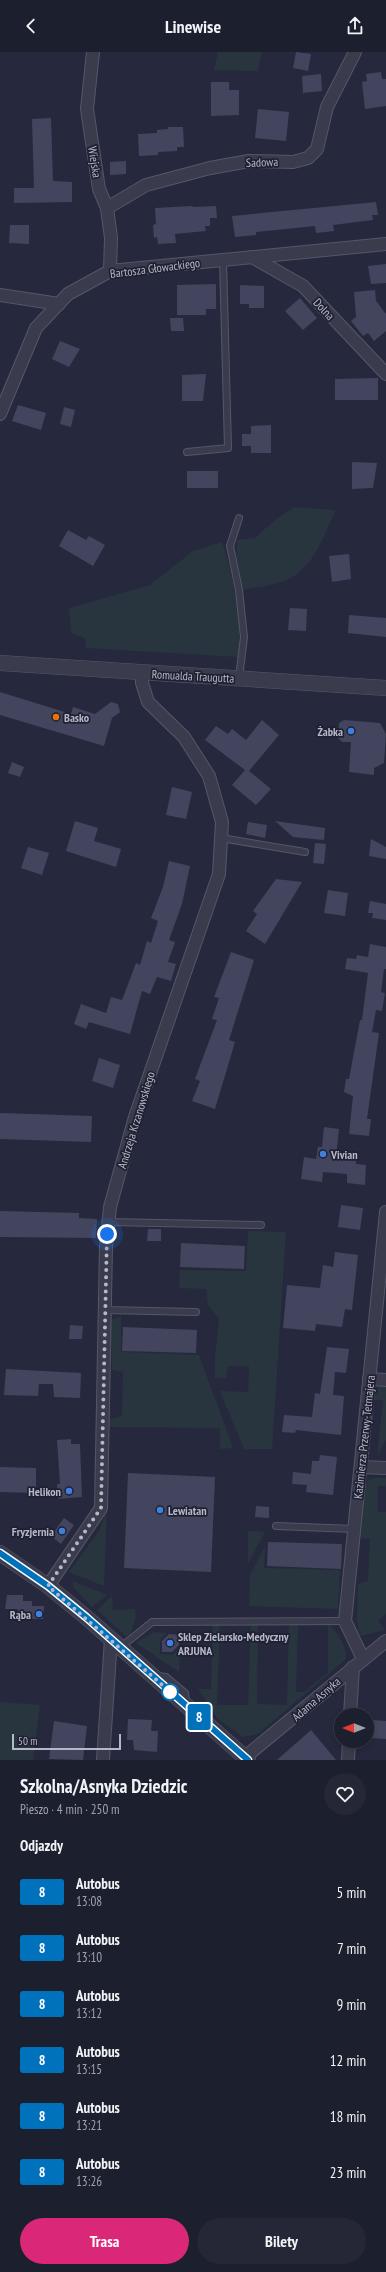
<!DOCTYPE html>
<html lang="pl">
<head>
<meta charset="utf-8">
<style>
  :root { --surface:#1c1f2e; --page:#252736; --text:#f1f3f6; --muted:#a0a2aa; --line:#3a3d4a; --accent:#db2777 }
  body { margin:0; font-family:"PT Sans Narrow",sans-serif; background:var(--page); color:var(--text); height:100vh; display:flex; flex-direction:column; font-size:15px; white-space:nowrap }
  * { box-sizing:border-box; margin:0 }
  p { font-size:13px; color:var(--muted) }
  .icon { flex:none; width:22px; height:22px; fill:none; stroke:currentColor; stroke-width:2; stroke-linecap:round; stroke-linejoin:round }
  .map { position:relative; height:1708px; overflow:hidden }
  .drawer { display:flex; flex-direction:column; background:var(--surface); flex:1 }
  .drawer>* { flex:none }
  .badge { padding:0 8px; border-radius:3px; font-size:14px; line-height:26px }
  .needle { width:26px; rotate:270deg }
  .fabs { position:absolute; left:334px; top:1656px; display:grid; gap:8px }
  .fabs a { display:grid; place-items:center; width:40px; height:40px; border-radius:50%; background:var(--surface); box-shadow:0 2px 6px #0003,0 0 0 1px var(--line); font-size:20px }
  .scale { position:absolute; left:12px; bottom:10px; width:109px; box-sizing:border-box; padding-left:4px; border:2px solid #b6b7c8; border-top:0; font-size:11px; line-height:14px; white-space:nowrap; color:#b6b7c8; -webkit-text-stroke:3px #1f2132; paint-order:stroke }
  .you { position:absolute; width:20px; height:20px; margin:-10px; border:3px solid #fff; border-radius:50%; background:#1a73e8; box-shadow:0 0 0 6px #1a73e833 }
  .map>.badge { position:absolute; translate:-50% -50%; box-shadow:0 0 0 2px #fff }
  h2 { padding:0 20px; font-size:15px; line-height:36px }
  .round { display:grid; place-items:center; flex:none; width:42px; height:42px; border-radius:21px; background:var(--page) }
  .overview { display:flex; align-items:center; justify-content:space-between; height:68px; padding:0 20px }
  h1 { font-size:19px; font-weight:800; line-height:30px }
  .primary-button { display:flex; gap:8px; margin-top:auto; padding:8px 20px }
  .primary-button a { flex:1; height:46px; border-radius:24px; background:var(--accent); color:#fff; font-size:16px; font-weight:800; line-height:46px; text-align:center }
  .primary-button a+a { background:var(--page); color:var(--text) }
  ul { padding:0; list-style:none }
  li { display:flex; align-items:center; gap:12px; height:56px; padding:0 20px }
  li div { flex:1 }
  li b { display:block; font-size:15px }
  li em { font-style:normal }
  li .badge { min-width:44px; font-weight:700; text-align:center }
  header { display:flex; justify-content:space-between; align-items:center; height:52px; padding:0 20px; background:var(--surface); font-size:18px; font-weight:800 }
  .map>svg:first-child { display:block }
  .green { fill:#28353e }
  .building { fill:#42455d }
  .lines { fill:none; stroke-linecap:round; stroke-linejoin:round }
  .service-casing { stroke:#555768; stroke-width:8 }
  .minor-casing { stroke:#555768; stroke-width:14 }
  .tertiary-casing { stroke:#555768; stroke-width:16 }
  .service { stroke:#3a3c4d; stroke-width:6 }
  .minor { stroke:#3a3c4d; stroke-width:12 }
  .tertiary { stroke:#3a3c4d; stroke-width:15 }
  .line-casing { stroke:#fff; stroke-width:9 }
  .line { stroke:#0072bc; stroke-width:6 }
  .walk { stroke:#b6b7c8; stroke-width:4; stroke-dasharray:0 7.2 }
  .food-dot { fill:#e8710a; stroke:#1f2132; stroke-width:1.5 }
  .shop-dot { fill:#3f7fe0; stroke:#1f2132; stroke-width:1.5 }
  .stop-dot { fill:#fff; stroke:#0072bc; stroke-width:2 }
  .labels { text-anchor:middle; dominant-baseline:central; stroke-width:3.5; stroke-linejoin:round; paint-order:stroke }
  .street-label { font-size:12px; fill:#b6b7c8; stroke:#1f2132 }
  .poi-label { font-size:12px; font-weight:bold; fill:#b6b7c8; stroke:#1f2132; text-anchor:start }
</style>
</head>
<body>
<header><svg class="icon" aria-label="back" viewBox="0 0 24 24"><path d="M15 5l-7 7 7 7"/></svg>Linewise<svg class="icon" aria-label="share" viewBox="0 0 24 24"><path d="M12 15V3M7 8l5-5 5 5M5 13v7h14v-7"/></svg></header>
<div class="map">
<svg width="386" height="1708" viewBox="0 0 386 1708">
  <rect width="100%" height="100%" fill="#26293d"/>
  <!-- green -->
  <g class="green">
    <polygon points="218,0 262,0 258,19 214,18"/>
    <path d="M294 455 336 458C326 478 315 512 294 524 280 533 259 535 243 538L237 507V488L255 486 275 468Z"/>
    <path d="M222 490C234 527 242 565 239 605L86 596 85 586 71 581 69 556 150 533 193 499Z"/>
    <polygon points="248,1179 286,1180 272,1397 244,1397 220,1339 248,1340 249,1314 228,1314 226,1326 215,1326 215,1305 219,1267 208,1253 206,1237 179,1236 180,1218 246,1219"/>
    <polygon points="121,1264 121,1300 199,1303 233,1396 220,1397 220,1376 109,1375 110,1367 122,1364 123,1320 112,1318 111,1268"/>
    <polygon points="379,1335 386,1335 386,1388 377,1404 383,1348 372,1348 373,1340"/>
    <polygon points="373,1426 386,1426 386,1434 378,1434 378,1460 386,1460 386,1562 378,1569 385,1578 361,1584 357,1570 358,1532 368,1529 370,1486 361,1487 364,1437 367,1429"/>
    <polygon points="107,1457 104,1534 69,1520 99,1479"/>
    <polygon points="248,1479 265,1480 248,1511"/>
    <polygon points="265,1494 264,1516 340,1518 338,1557 249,1554 250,1523"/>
    <polygon points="73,1529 107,1543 92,1555 73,1535"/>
    <polygon points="112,1544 113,1558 135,1557 136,1565 130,1583 126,1584 97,1558"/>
    <path d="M213 1571H220L217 1653H248L251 1571H258L257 1652 287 1653 289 1571H298L296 1640H304L328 1620V1572C338 1581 347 1594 346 1607L258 1682 243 1685 218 1667 198 1637H211Z"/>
    <polygon points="154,1580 167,1581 160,1588 160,1602 172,1603 180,1596 179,1620 136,1591"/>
    <polygon points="0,1650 40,1653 33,1708 0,1708"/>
  </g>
  <!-- building -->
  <g class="building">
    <polygon points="296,0 311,2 308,19 293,16"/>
    <polygon points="381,20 382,27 386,27 386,54 365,57 362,30 367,29 366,22"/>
    <polygon points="321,22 322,39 303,41 302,24"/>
    <polygon points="211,30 229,30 229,38 239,38 239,63 211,64"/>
    <polygon points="258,57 289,60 286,89 255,86"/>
    <polygon points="51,66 53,129 72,130 72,150 14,151 14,136 34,136 32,67"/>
    <polygon points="168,75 183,75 184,95 177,95 177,99 158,100 158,103 139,104 138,82 157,81 157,78 168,77"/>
    <polygon points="126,109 126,122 110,123 110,110"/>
    <polygon points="376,150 378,163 372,163 373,168 333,173 334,179 316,181 315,174 256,180 256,183 235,185 232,164"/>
    <polygon points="192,154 193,155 216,154 217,166 210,166 210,174 205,174 206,179 175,182 176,191 158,192 157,185 154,186 153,173 156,172 155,156"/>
    <polygon points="10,173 29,173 29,192 9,191"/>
    <polygon points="386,212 386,231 371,232 368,214"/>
    <polygon points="216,232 216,257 206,257 206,263 177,263 177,233"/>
    <polygon points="240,233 264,234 264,256 249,256 249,252 240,252"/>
    <polygon points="375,238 376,249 386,262 386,279 374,289 368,281 363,284 351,269 356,265 354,240"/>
    <polygon points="300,246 317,266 303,278 285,259"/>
    <polygon points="170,266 183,266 184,279 171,279"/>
    <polygon points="60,289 80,297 69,315 52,307"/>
    <polygon points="206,322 203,349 182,349 182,323"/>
    <polygon points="378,326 378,348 335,348 335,327"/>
    <polygon points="18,353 46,361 41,378 12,369"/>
    <polygon points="64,355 75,358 71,375 60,372"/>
    <polygon points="271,373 271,401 251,401 251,394 242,394 242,382 251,382 251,374"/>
    <polygon points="352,410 377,411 373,436 352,437"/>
    <rect x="187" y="419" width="31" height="17"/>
    <polygon points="68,478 86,488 89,484 105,493 93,514 59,494"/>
    <polygon points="349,502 351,527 332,530 329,504"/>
    <polygon points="290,556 307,557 306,579 288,578"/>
    <polygon points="349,563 386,566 386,585 348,581"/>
    <polygon points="0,640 71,662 73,655 95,662 111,650 118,652 120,660 112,666 104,694 0,663"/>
    <polygon points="262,668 279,683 249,719 271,737 256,753 232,733 245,718 205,688 216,674 228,682 232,677 246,688"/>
    <polygon points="344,668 380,671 386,682 384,711 374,716 374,723 349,720 351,690 342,690 338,686 339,671"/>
    <polygon points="12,710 24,715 20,725 8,721"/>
    <polygon points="172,735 192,740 186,767 166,763"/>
    <polygon points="75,769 98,776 94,789 121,797 116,815 66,799"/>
    <polygon points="275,769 325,776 324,788 293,785"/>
    <polygon points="248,770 267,773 265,786 246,782"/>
    <polygon points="371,787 386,795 386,807 369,804"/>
    <polygon points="315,791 326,792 324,812 313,811"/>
    <polygon points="28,795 49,801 42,823 21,816"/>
    <polygon points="169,809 190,814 182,852 169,888 175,890 168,910 176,912 171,929 157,925 150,942 142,939 130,982 89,970 86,977 74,972 81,952 106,961 111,945 122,948 136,911 140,913 147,889 151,891 158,869 151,866 163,835"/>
    <polygon points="276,827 302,830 265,892 246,879 257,862 253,859"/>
    <polygon points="328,838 348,841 345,864 324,861"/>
    <polygon points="370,849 386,852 386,868 372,866 373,861 368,861"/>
    <polygon points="370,892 386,895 386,917 384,917 381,940 385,941 382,959 376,958 372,980 379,981 367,1067 371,1067 369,1084 349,1082 353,1044 344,1040 346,1027 349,1027 360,968 362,968 368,921 345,917 347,906 356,907 357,903 368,905"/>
    <polygon points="231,900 254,908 229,988 235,990 215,1057 192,1049 200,1029 195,1027 217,968 212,967 219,946 214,945"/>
    <polygon points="99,1006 120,1013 113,1036 92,1029"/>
    <polygon points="0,1061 92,1064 91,1090 0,1087"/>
    <polygon points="324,1075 339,1077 336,1105 356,1106 356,1112 366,1113 365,1133 347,1131 347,1122 323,1120 322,1130 301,1127 304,1105 316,1107 318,1095 322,1095"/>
    <polygon points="341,1153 363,1156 360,1178 338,1175"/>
    <polygon points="0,1159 79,1161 79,1166 97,1167 96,1186 0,1185"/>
    <polygon points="148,1177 161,1177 161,1189 147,1189"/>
    <polygon points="181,1191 245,1194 244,1217 180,1215"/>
    <polygon points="335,1200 358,1203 352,1258 345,1257 342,1275 316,1272 315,1279 283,1276 287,1233 320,1236 323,1213 333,1215"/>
    <polygon points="70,1273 83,1274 82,1287 69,1287"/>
    <polygon points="123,1275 197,1278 196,1301 122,1299"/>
    <polygon points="327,1295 349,1297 346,1321 335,1320 333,1343 344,1344 341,1383 296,1378 295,1381 282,1380 284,1363 312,1365 315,1341 320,1342"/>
    <polygon points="6,1317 81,1321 80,1346 54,1345 53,1332 39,1332 38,1344 4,1343"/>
    <polygon points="71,1387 71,1392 80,1392 82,1445 58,1447 57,1432 60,1432 57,1388"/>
    <polygon points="320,1403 337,1405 333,1443 306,1440 307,1433 292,1432 293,1420 311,1422 312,1409 319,1409"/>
    <polygon points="0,1415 36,1416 36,1441 0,1440"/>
    <polygon points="128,1421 215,1425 211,1520 124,1516"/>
    <polygon points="256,1454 269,1455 269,1466 255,1465"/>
    <polygon points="64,1466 74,1473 61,1492 51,1484"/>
    <polygon points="268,1490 342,1492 341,1517 267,1514"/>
    <polygon points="7,1543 23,1543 23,1549 32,1549 32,1554 44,1554 43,1567 18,1567 18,1557 5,1557"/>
    <polygon points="169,1582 179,1583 179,1593 172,1600 162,1600 162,1589"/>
    <polygon points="128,1667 152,1668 151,1679 158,1679 157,1700 134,1698 133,1688 127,1688"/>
    <polygon points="372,1668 386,1669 386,1687 371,1686"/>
    <polygon points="54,1669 87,1674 83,1708 49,1707"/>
    <polygon points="311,1678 336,1708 277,1708"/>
  </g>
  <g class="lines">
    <defs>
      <g id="service">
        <polyline points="187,400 228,396 223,208"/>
        <polyline points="239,466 230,494 239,538 244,585 239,626"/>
        <polyline points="221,786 305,800"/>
        <polyline points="108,1170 261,1173"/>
        <polyline points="105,1258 196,1260"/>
        <polyline points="276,1474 355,1477"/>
        <polyline points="121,1595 152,1570 345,1569"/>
        <polyline points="158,1624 166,1625 185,1641 186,1650"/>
      </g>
      <g id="minor">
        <polyline points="93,0 87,57 99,137 107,156 111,186 110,219"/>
        <polyline points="107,156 146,133 210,116 249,109 293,110 308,106 317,97 327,55 355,0"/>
        <polyline points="252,205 303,234 386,322"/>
        <polyline points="0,243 59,252"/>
        <polyline points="0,362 36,276 68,242 110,219 386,192"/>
        <polyline points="369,1327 386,1328"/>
        <polyline points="361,1415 386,1416"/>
        <polyline points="48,1534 101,1456 106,1195 110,1155 135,1065 219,822 222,770 209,724 184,685 148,650 142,631 142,621"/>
        <polyline points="363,1607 345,1569 386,1160"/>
        <polyline points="350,1663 353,1615"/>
        <polyline points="245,1705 386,1589"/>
        <polyline points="103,1708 111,1587"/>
        <polyline points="348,1708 349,1689"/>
      </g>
      <g id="tertiary">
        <polyline points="0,611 386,636"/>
        <polyline points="0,1501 48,1534 86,1565 248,1708"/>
      </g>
    </defs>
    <!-- service casing -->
    <use href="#service" class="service-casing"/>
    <!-- minor casing -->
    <use href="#minor" class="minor-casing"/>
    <!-- tertiary casing -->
    <use href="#tertiary" class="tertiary-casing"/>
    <!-- service -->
    <use href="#service" class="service"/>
    <!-- minor -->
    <use href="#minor" class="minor"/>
    <!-- tertiary -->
    <use href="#tertiary" class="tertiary"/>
  </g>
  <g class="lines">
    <defs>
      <polyline id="line" points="0,1501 48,1534 86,1565 248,1708"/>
    </defs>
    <!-- line casing -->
    <use href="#line" class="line-casing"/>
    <!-- line -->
    <use href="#line" class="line"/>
    <!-- walk -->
    <polyline class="walk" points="107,1182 101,1456 48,1534 175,1644 170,1640"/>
  </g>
  <!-- markers -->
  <circle class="food-dot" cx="56" cy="665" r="4"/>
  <g class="shop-dot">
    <circle cx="351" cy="679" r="4"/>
    <circle cx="323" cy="1102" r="4"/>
    <circle cx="69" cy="1439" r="4"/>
    <circle cx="160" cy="1458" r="4"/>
    <circle cx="62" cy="1479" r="4"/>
    <circle cx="39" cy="1562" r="4"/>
    <circle cx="170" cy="1591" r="4"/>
  </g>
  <circle class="stop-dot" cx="170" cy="1640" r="8"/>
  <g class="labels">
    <!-- street labels -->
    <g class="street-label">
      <text transform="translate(95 110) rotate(81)">Wiejska</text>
      <text transform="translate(262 110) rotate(-2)">Sadowa</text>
      <text transform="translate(155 216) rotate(-7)">Bartosza Głowackiego</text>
      <text transform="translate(324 257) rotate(47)">Dolna</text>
      <text transform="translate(193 624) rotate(3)">Romualda Traugutta</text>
      <text transform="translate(136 1068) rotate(-73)">Andrzeja Krzanowskiego</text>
      <text transform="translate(364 1385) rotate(-84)">Kazimierza Przerwy-Tetmajera</text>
      <text transform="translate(316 1647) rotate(-41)">Adama Asnyka</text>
    </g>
    <!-- poi labels -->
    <g class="poi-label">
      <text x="64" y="665">Basko</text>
      <text x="343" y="679" text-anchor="end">Żabka</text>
      <text x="331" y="1102">Vivian</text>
      <text x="61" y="1439" text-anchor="end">Helikon</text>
      <text x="168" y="1458">Lewiatan</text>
      <text x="54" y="1479" text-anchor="end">Fryzjernia</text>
      <text x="31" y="1562" text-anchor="end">Rąba</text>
      <text x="178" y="1584">Sklep Zielarsko-Medyczny<tspan x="178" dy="14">ARJUNA</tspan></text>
    </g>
  </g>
</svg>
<div class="fabs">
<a><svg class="needle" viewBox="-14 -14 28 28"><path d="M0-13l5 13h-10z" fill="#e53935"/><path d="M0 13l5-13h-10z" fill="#a0a2aa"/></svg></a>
</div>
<div class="scale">50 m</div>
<div class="you" style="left:107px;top:1182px"></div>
<b class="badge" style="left:199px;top:1665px;background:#0072bc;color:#fff">8</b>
</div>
<section class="drawer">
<div class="overview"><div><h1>Szkolna/Asnyka Dziedzic</h1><p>Pieszo · 4 min · 250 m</p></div><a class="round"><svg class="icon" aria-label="heart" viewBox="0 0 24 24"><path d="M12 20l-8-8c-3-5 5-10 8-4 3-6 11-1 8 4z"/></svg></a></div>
<h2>Odjazdy</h2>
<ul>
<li><span class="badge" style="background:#0072bc;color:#fff">8</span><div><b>Autobus</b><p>13:08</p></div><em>5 min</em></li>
<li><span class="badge" style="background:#0072bc;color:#fff">8</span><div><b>Autobus</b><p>13:10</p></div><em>7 min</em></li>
<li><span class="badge" style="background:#0072bc;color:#fff">8</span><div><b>Autobus</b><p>13:12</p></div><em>9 min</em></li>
<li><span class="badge" style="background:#0072bc;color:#fff">8</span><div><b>Autobus</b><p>13:15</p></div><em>12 min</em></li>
<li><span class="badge" style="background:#0072bc;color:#fff">8</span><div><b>Autobus</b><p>13:21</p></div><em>18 min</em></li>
<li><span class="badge" style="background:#0072bc;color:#fff">8</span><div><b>Autobus</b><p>13:26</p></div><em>23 min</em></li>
</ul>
<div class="primary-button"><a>Trasa</a><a>Bilety</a></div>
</section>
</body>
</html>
